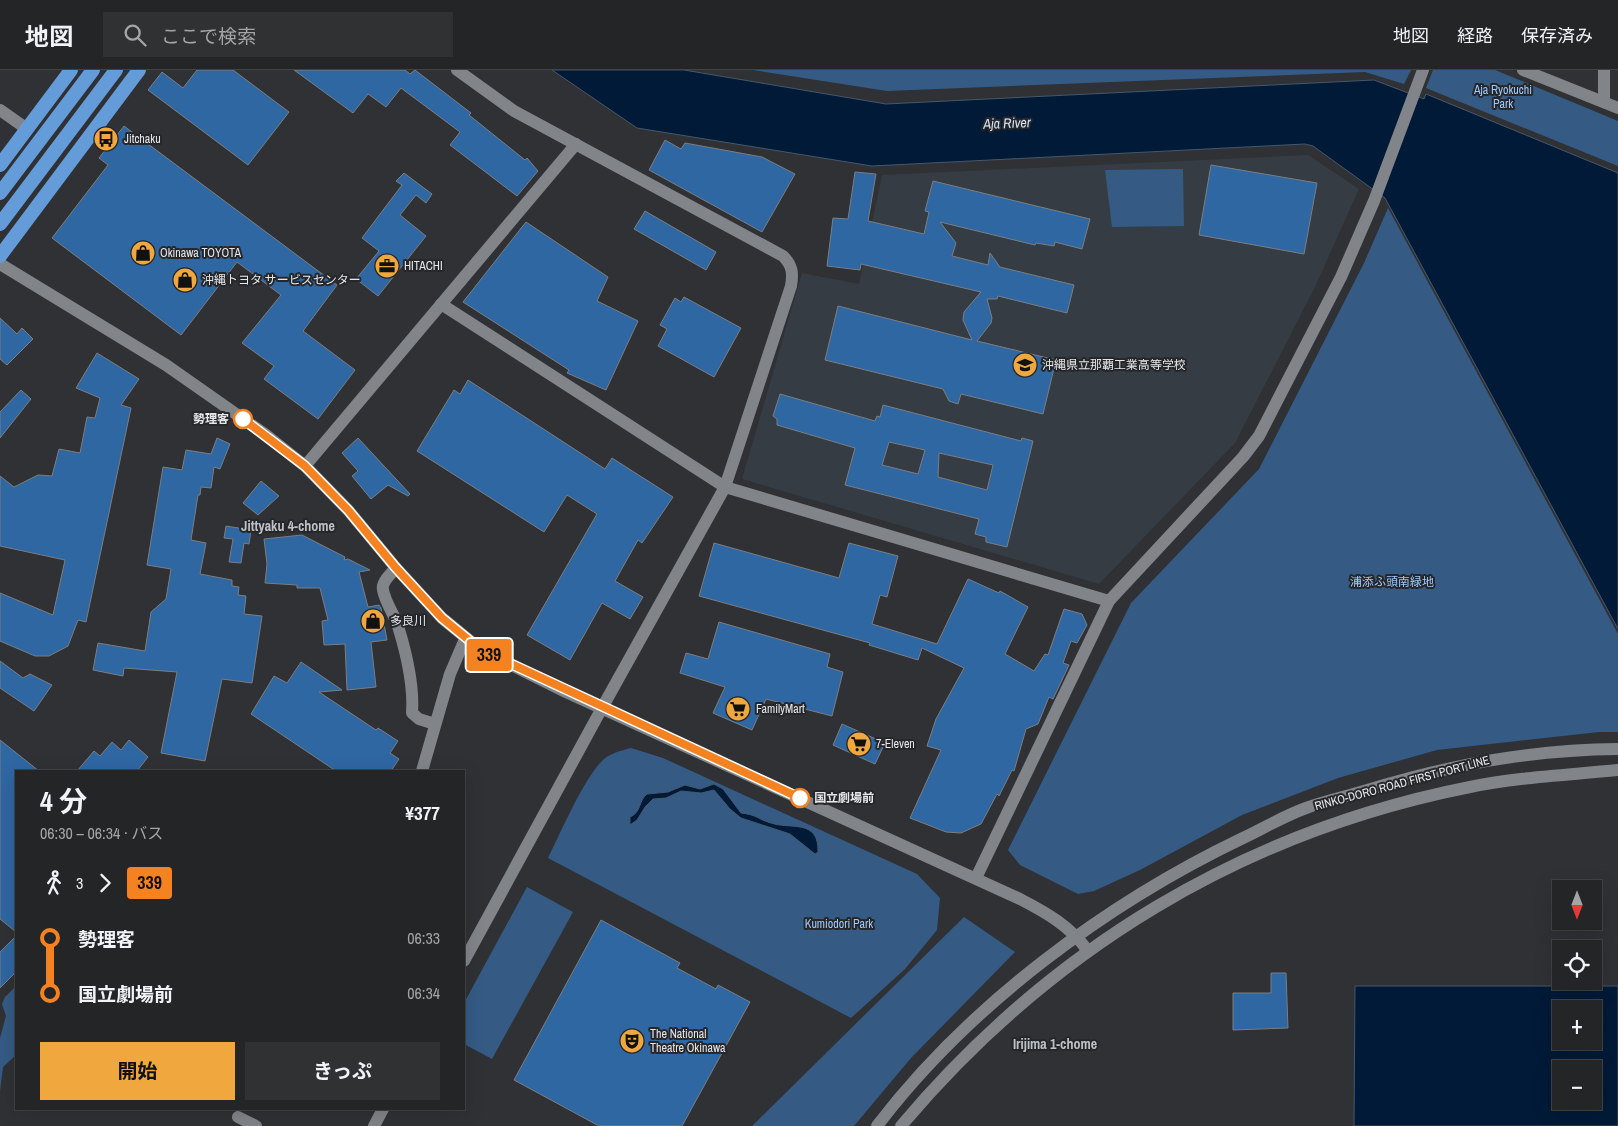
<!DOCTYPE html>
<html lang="ja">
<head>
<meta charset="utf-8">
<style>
  :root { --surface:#232527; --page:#2f3133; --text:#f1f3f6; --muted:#a3a5a7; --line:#404244; --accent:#f0a73e }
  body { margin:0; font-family:"Archivo Narrow","Noto Sans JP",sans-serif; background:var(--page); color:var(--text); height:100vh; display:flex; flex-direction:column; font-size:19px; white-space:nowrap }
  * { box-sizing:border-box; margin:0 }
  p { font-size:16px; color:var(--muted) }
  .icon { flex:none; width:28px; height:28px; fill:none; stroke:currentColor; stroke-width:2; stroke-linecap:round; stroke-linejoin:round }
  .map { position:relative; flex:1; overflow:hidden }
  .drawer { position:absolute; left:15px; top:700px; width:450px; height:340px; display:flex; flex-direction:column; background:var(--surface); border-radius:0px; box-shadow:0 5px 20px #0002,0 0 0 1px var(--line) }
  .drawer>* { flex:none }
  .badge { padding:0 10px; border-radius:4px; font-size:18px; line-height:32px }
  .needle { width:32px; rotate:180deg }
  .fabs { position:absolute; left:1552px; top:810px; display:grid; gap:10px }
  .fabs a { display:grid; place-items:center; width:50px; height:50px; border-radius:0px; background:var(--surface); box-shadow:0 5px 20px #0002,0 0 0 1px var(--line); font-size:25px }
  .map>.badge { position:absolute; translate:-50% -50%; box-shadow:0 0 0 2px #fff }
  .legs { display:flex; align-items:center; gap:8px; height:55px; padding:0 25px; font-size:16px }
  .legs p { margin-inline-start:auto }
  .headline { display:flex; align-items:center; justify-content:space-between; height:85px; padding:0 25px }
  h1 { font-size:28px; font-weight:700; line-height:38px }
  .primary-button { display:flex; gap:10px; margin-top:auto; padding:10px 25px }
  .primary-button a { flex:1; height:58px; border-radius:0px; background:var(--accent); color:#111; font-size:20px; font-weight:700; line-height:58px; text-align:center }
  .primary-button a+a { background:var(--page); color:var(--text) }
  ul { padding:0 25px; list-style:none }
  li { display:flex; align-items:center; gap:18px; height:55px; font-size:19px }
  li i { display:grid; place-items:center; width:8px; height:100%; margin:0 6px; background:currentColor }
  li i::after { content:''; width:12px; height:12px; margin:-6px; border:4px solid; border-radius:50%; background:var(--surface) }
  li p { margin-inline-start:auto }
  li:first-child i { background:linear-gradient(#0000 50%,currentColor 0) }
  li:last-child i { background:linear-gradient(currentColor 50%,#0000 0) }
  header { display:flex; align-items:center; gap:30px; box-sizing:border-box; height:70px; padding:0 25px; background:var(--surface); border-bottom:1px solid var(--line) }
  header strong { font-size:24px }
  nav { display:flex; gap:28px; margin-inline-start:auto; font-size:18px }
  .search { width:350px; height:45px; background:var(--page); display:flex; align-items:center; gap:12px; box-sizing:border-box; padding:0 18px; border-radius:0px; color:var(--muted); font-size:19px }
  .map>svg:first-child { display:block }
  .built { fill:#353c43 }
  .green { fill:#355b85 }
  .water { fill:#001a37; stroke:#45586c; fill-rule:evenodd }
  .building { fill:#2f67a3; stroke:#7b7e82; fill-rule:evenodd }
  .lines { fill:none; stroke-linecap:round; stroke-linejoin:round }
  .minor { stroke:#818488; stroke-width:12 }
  .tertiary { stroke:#818488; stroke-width:12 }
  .trunk { stroke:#649cda; stroke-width:14 }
  .line-1-casing { stroke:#fff; stroke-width:11 }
  .line-1 { stroke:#f58220; stroke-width:8 }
  .stop-1-dot { fill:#fff; stroke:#f58220; stroke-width:2.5 }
  .labels { text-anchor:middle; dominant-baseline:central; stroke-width:4; stroke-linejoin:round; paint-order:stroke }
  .park-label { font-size:12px; fill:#9ecafd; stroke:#25272a }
  .poi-label { font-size:12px; fill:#e5e7e9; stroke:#25272a; text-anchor:start }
  .stop-label { font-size:12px; font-weight:bold; fill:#e5e7e9; stroke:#25272a; text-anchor:end }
  .street-label { font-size:12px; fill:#e5e7e9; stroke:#25272a }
  .water-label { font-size:14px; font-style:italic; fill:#d3e2f3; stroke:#25272a }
  .neighbourhood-label { font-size:14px; font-weight:bold; fill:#bec2c6; stroke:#25272a }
</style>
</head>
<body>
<header>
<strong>地図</strong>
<div class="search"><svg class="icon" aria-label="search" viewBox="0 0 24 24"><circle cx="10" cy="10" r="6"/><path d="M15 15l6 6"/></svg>ここで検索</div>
<nav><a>地図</a><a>経路</a><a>保存済み</a></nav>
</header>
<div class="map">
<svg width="1618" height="1056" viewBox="0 0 1618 1056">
  <rect width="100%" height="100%" fill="#2f3134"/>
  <!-- built -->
  <polygon class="built" points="1308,85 1359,119 1315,217 1235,373 1099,514 742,409 802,203 859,214 882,105"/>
  <!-- green -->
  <g class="green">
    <polygon points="753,0 1411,0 1404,14 1365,2 887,21"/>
    <polygon points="1433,0 1495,0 1618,51 1618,96 1426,18"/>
    <polygon points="1183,99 1184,156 1112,157 1105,100"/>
    <polygon points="1388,138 1618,564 1618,662 1599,662 1437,680 1338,708 1242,745 1140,800 1094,821 1078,824 1020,795 1008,780 1131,533 1259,399 1364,193"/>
    <path d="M631 678 663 688 917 804 940 828 937 860 905 899 851 948 548 788C561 762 584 708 603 690 611 683 620 681 631 678Z"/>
    <polygon points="527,817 573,842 492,989 464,974 464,933"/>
    <polygon points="964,847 1015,882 911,988 854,1056 752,1056"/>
    <polygon points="16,916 16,985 3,997 0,1021 0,968 6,946 2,934 5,927"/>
  </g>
  <!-- water -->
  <g class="water">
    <polygon points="552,0 684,0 886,34 1374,10 1424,29 1426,24 1618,103 1618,559 1385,128 1313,76 1305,74 872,96 637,58"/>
    <path d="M714 714 723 719 741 743C758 745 757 749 771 753 790 760 819 748 818 782L815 784 790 764 741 748 730 739 714 720 701 723 681 721 666 728 653 729 645 737 637 750 630 755V747C642 742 638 731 647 724L668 722 685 715 700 719Z"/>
    <path d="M1355 916H1618V1056H1354ZM1561 939H1594V971H1561ZM1561 999H1594V1031H1561Z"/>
  </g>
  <!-- building -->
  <g class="building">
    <polygon points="197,0 233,0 289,42 248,95 148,20 162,2 183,18"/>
    <polygon points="294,0 405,0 410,4 415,0 471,43 469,45 525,90 527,88 538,101 517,126 450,75 460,62 401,18 386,37 368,24 353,43"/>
    <polygon points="124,56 337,215 303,261 355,300 318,349 264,309 274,296 242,273 281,225 237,192 181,265 52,168 108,95 99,88"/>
    <polygon points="665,70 681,79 685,73 762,87 795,104 762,162 649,100"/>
    <polygon points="1211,95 1317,113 1304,184 1199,165"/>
    <polygon points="855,102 876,104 868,151 924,164 929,142 925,141 933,111 1090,149 1082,179 1055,172 1054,176 1036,173 1035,175 940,152 956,173 952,186 988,195 990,183 1000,197 1074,215 1067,243 998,226 997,229 987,229 992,248 991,253 977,271 1056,290 1043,344 961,324 958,334 949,331 943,319 825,290 838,236 972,270 963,250 964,242 981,222 861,194 860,200 827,196 833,148 848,149"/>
    <polygon points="404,103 432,124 426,133 416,125 400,145 426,166 378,226 356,209 379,181 362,168 402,115 396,111"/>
    <polygon points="645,141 716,182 706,200 634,159"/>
    <polygon points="526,152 608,207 597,231 638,251 606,320 567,303 569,300 463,232"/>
    <polygon points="684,227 741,258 714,307 658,276 667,259 660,255 675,228 681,232"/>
    <polygon points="0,248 17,264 22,258 33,269 7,295 0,289"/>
    <polygon points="97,283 139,309 121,335 131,338 86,552 78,550 68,576 49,586 35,586 0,571 0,523 53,545 65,490 0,476 0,406 14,417 38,405 52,406 59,379 80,383 87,347 95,348 100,328 76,318"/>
    <polygon points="468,310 605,399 612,388 673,427 642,473 638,470 615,511 643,527 630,549 602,533 570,590 527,565 597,444 567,425 544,462 417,381 454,320 460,324"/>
    <polygon points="21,320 31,329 0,368 0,342"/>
    <path d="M780 324 875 351 877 346 880 347 883 335 1021 371 1022 368 1033 371 1007 477 986 472V467L975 464 979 449 845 415 855 378 777 355V349L773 346ZM889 372 925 380 918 404 882 395ZM939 383 993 395 987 420 938 407Z"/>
    <polygon points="217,368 230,374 220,399 214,397 211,418 201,417 200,425 198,425 191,470 206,473 200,504 232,510 232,516 239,517 238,525 246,526 244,544 262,546 252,613 222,609 205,691 161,683 177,602 124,598 123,606 93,600 98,573 145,581 151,542 166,529 171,499 147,495 163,397 182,400 186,380 211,384"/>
    <polygon points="358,368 410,424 408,426 388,415 371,429 352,406 358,401 342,383"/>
    <polygon points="261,411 279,426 258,445 243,433"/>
    <polygon points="226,456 251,460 249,474 244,473 241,493 229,492 233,469 224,468"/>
    <polygon points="302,465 345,487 344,490 348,489 370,500 359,502 368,537 379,535 381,538 387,570 371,572 376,617 347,620 345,574 324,575 322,551 328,550 320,518 297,518 297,515 265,513 267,494 264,469"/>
    <polygon points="714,473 839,508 849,473 898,486 887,527 880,525 872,554 937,574 968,509 999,523 1000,521 1028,537 1005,584 1034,601 1045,584 1048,585 1064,539 1082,544 1087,555 1077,573 1071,571 1063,593 1069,595 1062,610 1053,629 1049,627 1038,654 1026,659 1014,701 1012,700 999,726 997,724 981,754 961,763 946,762 910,748 941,680 927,676 936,649 964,598 922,578 918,590 869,575 870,573 699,526"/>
    <polygon points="719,552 830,584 827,597 843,602 832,646 766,629 752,660 713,643 725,617 680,603 686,583 708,589"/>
    <polygon points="0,591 23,608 30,604 52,615 34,641 0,618"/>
    <polygon points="301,592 342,620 319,622 376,660 378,658 398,671 390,683 399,689 391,701 336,701 251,644 274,606 287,613"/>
    <polygon points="842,654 885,673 875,694 833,675"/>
    <polygon points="0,670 39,701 16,701 16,862 0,849"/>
    <polygon points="129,670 148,687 137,701 77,701 94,681 100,686 112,672 121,680"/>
    <polygon points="601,850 680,893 677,898 716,919 718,915 750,932 682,1056 599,1056 514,1010"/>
    <polygon points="16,866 16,902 0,918 0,882"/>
    <polygon points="1271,903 1286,903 1288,958 1233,960 1233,923 1271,923"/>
  </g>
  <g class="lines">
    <!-- minor -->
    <g class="minor">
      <path d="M457 0 514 41 783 186C793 196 793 204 791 216L725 417 602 638"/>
      <polyline points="1604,0 1604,32"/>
      <polyline points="0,40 27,59"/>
      <polyline points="441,234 725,417 1109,531"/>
      <polyline points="305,396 576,74"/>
      <path d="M396 498C391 504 381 512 383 520 385 532 394 544 398 556 406 582 414 616 412 643L419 649 435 654"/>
    </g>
    <!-- tertiary -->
    <g class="tertiary">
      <polyline points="1523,0 1618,38"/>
      <path d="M0 194 166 295 266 365 305 396 348 440 396 498 442 548 481 580 566 622 1020 829C1047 843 1070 856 1088 881"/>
      <polyline points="422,701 450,604 465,569"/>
      <polyline points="976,808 1109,531 1243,387 1259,366 1341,207 1374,131 1423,0"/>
      <polyline points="464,891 602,638"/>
      <polyline points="238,1047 256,1056"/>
      <polyline points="374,1056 383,1039"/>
      <path d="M877 1056C969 935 1107 833 1243 768 1264 758 1284 746 1306 738 1325 731 1344 727 1364 721 1449 695 1528 680 1618 679"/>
      <path d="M901 1056C1050 879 1242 762 1470 717 1518 707 1569 705 1618 700"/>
    </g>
    <!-- trunk -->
    <g class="trunk">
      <polyline points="0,95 71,0"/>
      <polyline points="0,123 93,0"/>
      <polyline points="0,154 116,0"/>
      <polyline points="0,186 139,0"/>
    </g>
  </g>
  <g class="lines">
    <defs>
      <polyline id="line-1" points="243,349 305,396 348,440 396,498 442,548 481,580 800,728"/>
    </defs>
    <!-- line-1 casing -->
    <use href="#line-1" class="line-1-casing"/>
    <!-- line-1 -->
    <use href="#line-1" class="line-1"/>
  </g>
  <!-- icons -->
  <defs>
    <symbol id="bus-disc" viewBox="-11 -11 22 22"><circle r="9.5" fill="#f0a73e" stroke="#25272a"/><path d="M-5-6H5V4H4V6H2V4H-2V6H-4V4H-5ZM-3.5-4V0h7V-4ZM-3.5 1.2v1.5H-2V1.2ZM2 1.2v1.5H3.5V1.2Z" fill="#111"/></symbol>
    <symbol id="shop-disc" viewBox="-11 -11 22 22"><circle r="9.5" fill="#f0a73e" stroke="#25272a"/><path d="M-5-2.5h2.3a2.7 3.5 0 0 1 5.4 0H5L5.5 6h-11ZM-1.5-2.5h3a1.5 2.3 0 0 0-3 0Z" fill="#111"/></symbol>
    <symbol id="office-disc" viewBox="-11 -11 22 22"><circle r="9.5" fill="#f0a73e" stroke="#25272a"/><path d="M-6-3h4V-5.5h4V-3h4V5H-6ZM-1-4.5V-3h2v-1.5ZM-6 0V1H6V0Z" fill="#111"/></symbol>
    <symbol id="school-disc" viewBox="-11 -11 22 22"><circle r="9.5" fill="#f0a73e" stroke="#25272a"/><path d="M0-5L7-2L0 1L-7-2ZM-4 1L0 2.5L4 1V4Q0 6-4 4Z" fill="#111"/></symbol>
    <symbol id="supermarket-disc" viewBox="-11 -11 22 22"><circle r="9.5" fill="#f0a73e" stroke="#25272a"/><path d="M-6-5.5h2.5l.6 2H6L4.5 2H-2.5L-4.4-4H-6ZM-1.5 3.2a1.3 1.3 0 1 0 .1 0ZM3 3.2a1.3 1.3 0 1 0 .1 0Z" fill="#111"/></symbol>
    <symbol id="theatre-disc" viewBox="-11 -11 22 22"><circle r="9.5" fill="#f0a73e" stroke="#25272a"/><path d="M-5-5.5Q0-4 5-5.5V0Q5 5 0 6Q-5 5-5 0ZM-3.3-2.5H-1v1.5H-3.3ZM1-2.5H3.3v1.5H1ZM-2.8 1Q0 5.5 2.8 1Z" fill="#111"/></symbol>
  </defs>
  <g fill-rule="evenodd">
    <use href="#bus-disc" x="92" y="55" width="28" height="28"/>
    <use href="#shop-disc" x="129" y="169" width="28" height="28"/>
    <use href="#office-disc" x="373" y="182" width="28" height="28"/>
    <use href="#shop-disc" x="171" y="196" width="28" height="28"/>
    <use href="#school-disc" x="1011" y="281" width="28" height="28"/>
    <use href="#shop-disc" x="359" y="537" width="28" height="28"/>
    <use href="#supermarket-disc" x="724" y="625" width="28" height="28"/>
    <use href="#supermarket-disc" x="845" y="660" width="28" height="28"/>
    <use href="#theatre-disc" x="618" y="957" width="28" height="28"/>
  </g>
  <!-- markers -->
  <g class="stop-1-dot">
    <circle cx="243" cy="349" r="9"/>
    <circle cx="800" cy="728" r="9"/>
  </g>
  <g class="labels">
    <!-- park labels -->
    <g class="park-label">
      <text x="1503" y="20">Aja Ryokuchi<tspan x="1503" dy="14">Park</tspan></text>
      <text x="1392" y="512">浦添ふ頭南緑地</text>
      <text x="839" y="854">Kumiodori Park</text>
    </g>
    <!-- poi labels -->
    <g class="poi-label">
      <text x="124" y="69">Jitchaku</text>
      <text x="160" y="183">Okinawa TOYOTA</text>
      <text x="404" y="196">HITACHI</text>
      <text x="202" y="210">沖縄トヨタ サービスセンター</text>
      <text x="1042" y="295">沖縄県立那覇工業高等学校</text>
      <text x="390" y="551">多良川</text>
      <text x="756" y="639">FamilyMart</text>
      <text x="876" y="674">7-Eleven</text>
      <text x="650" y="964">The National<tspan x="650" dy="14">Theatre Okinawa</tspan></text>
    </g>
    <!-- stop labels -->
    <g class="stop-label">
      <text x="229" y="349">勢理客</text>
      <text x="814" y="728" text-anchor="start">国立劇場前</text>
    </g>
    <!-- street labels -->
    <g class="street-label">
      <text transform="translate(1402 713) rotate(-15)">RINKO-DORO ROAD FIRST PORT LINE</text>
    </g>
    <!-- water labels -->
    <g class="water-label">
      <text transform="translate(1007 53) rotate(-2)">Aja River</text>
    </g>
    <!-- neighbourhood labels -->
    <g class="neighbourhood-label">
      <text x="288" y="456">Jittyaku 4-chome</text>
      <text x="1055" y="974">Irijima 1-chome</text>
    </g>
  </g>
</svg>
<div class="fabs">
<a><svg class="needle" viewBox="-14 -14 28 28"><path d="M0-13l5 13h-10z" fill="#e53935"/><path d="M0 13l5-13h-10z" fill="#a3a5a7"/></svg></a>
<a><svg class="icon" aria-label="locate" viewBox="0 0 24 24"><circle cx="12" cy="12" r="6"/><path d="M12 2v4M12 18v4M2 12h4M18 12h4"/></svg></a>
<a>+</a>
<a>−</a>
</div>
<b class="badge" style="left:489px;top:585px;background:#f58220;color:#111">339</b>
<section class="drawer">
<div class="headline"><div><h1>4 分</h1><p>06:30 – 06:34 · バス</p></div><b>¥377</b></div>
<div class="legs"><svg class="icon" aria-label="walk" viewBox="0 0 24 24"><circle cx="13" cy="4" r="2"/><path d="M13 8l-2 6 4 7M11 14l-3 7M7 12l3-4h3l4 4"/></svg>3<svg class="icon" aria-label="forward" viewBox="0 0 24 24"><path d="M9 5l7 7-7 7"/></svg><b class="badge" style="background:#f58220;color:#111">339</b></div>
<ul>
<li><i style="color:#f58220"></i><b>勢理客</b><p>06:33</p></li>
<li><i style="color:#f58220"></i><b>国立劇場前</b><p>06:34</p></li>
</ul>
<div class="primary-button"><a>開始</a><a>きっぷ</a></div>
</section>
</div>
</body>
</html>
